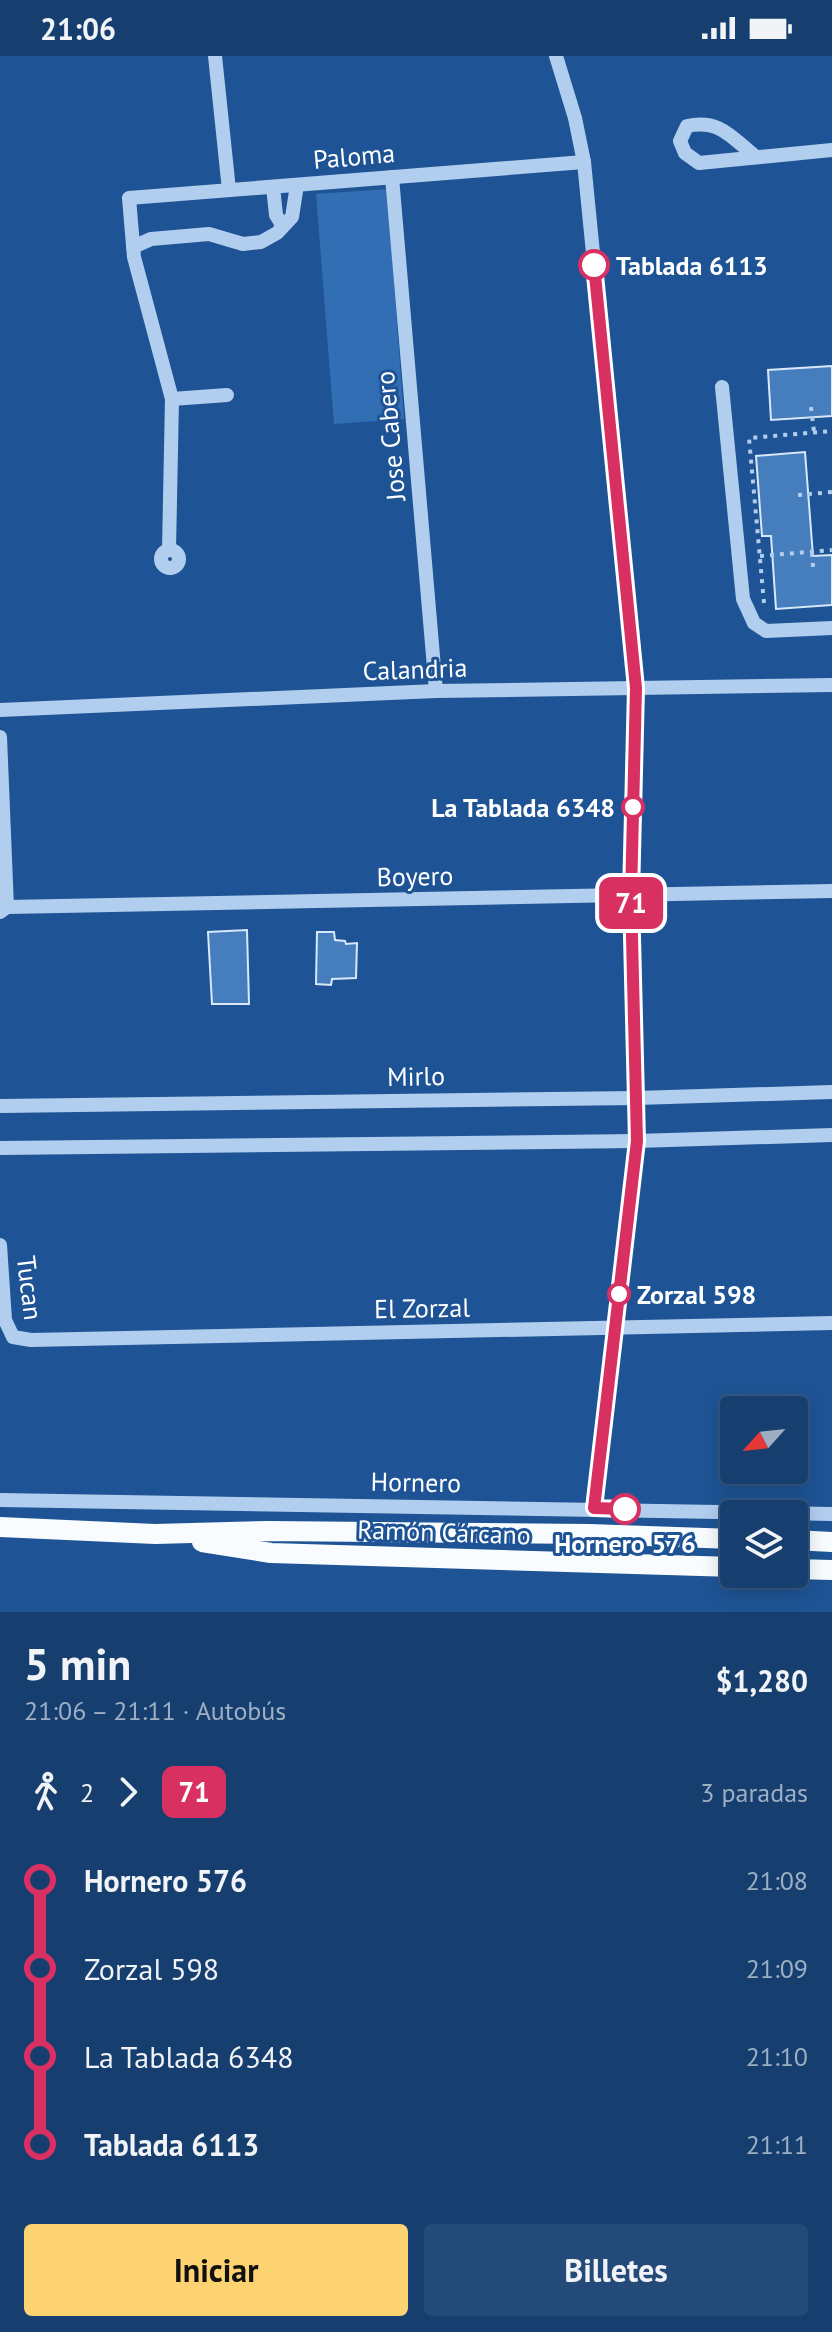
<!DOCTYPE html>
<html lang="es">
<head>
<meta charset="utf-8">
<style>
  :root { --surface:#163f70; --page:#234a78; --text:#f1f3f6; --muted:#9eafc3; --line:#355883; --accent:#fdd371 }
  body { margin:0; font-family:"PT Sans",sans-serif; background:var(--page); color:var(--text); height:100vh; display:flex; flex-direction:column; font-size:30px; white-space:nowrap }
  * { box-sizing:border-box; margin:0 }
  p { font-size:26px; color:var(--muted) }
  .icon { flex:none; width:44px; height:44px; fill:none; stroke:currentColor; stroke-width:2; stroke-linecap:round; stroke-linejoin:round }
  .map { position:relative; height:1556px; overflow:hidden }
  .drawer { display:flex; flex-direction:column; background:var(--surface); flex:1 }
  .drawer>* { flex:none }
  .badge { padding:0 16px; border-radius:12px; font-size:28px; line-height:52px }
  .needle { width:52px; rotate:243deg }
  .fabs { position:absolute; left:720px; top:1340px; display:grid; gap:16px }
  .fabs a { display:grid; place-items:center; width:88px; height:88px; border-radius:8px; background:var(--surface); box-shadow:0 4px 20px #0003,0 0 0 2px var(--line); font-size:40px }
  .map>.badge { position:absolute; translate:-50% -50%; box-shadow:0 0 0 4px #fff }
  .legs { display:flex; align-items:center; gap:12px; height:88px; padding:0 24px; font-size:26px }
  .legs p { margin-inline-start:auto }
  .summary { display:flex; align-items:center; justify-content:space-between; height:136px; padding:0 24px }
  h1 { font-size:44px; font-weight:800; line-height:60px }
  .cta { display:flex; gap:16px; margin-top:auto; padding:16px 24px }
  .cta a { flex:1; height:92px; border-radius:8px; background:var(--accent); color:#111; font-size:32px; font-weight:800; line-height:92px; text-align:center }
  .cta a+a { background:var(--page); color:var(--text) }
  ul { padding:0 24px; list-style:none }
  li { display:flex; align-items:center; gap:28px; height:88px; font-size:30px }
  li i { display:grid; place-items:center; width:12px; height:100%; margin:0 10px; background:currentColor }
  li i::after { content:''; width:20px; height:20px; margin:-10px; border:6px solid; border-radius:50%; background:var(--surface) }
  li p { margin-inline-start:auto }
  li:first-child i { background:linear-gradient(#0000 50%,currentColor 0) }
  li:last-child i { background:linear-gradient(currentColor 50%,#0000 0) }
  .status { display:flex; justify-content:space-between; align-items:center; height:56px; padding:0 40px; background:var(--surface); direction:ltr }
  .status svg { height:22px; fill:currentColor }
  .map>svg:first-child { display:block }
  .green { fill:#326eb3 }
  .building { fill:#467dbc; stroke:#d8e8fa; stroke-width:2 }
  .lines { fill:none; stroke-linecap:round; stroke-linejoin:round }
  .path { stroke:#b2ceef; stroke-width:4; stroke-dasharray:4 6; stroke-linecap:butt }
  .minor { stroke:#b2ceef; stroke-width:14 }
  .major { stroke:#f9fcff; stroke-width:20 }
  .line-1-casing { stroke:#fff; stroke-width:18 }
  .line-1 { stroke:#d93062; stroke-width:12 }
  .stop-1-dot { fill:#fff; stroke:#d93062; stroke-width:4 }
  .labels { text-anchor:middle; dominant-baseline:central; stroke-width:6; stroke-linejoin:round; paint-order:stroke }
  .street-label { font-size:26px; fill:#fff; stroke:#1e5495 }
  .stop-label { font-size:26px; font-weight:bold; fill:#fff; stroke:#1e5495; text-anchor:start }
</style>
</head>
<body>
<div class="status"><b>21:06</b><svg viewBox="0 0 49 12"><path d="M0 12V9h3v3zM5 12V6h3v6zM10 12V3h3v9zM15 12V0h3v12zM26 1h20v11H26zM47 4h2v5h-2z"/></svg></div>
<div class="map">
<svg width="832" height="1556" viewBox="0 0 832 1556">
  <rect width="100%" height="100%" fill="#1e5495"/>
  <!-- green -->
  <polygon class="green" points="387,133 404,363 334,368 316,138"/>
  <!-- building -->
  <g class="building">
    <polygon points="832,310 832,360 771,364 768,314"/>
    <polygon points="805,396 813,500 832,499 832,549 776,553 771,480 762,480 756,400"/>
    <polygon points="247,874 249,948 212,948 208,876"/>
    <polygon points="317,876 334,876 335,884 345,885 346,888 357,887 356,922 332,923 331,929 316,928"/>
  </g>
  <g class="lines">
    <!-- path -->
    <g class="path">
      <polyline points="811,351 814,376"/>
      <polyline points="798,439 832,436"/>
      <polyline points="812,497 813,511"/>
      <polyline points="760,500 832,494"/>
      <polyline points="764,547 749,382 832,375"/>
    </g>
    <!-- minor -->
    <g class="minor">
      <polyline points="215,0 229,134"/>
      <polyline points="556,0 575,62 584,106 636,632 631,840 637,1085 594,1452"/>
      <path d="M756 101C731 81 720 63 687 70L680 85 685 97 699 107 832 94"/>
      <polyline points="392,121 436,635"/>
      <polyline points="273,131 276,159 282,169"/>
      <polyline points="133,191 151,183 209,178 243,188 261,186 277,177 292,161 297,129"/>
      <polyline points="722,331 743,543 754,567 766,575 832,572"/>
      <polyline points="172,343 227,339"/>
      <circle cx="170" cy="503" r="9"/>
      <polyline points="169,494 172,343 134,201 129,142 584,106"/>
      <polyline points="0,654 436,635 832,629"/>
      <polyline points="0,681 7,851"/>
      <polyline points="0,856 7,851 832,835"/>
      <polyline points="0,1050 637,1042 832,1036"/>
      <polyline points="0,1092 637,1085 832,1079"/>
      <polyline points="0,1189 5,1264 13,1281 31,1284 832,1267"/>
      <polyline points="0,1444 832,1458"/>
    </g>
    <!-- major -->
    <g class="major">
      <polyline points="0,1471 155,1478 268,1475 589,1478 734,1483"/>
      <polyline points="794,1484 832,1486"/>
      <polyline points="202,1486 271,1497 734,1511"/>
      <polyline points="794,1513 832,1514"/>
    </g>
  </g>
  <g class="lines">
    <defs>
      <polyline id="line-1" points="594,209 636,632 631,840 637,1085 594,1452 625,1453"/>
    </defs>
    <!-- line-1 casing -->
    <use href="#line-1" class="line-1-casing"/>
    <!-- line-1 -->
    <use href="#line-1" class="line-1"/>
  </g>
  <!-- markers -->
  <g class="stop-1-dot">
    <circle cx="594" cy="209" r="14"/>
    <circle cx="633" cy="751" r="10"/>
    <circle cx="619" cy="1238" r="10"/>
    <circle cx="625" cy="1453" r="14"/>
  </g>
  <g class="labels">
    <!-- street labels -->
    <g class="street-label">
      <text transform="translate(354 100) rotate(-5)">Paloma</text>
      <text transform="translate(390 380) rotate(-95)">Jose Cabero</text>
      <text transform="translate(415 613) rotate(-2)">Calandria</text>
      <text transform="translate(415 820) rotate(-1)">Boyero</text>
      <text transform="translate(416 1020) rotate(-1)">Mirlo</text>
      <text transform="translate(30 1232) rotate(83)">Tucan</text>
      <text transform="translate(422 1252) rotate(-1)">El Zorzal</text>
      <text transform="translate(416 1426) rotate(1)">Hornero</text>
      <text transform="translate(444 1476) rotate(2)">Ramón Cárcano</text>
    </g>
    <!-- stop labels -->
    <g class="stop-label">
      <text x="616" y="209">Tablada 6113</text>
      <text x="615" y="751" text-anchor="end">La Tablada 6348</text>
      <text x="637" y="1238">Zorzal 598</text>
      <text x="625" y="1487" text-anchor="middle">Hornero 576</text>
    </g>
  </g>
</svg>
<div class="fabs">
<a><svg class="needle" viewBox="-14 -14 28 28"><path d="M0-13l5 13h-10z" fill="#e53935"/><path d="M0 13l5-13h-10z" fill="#9eafc3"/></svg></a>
<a><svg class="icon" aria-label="layers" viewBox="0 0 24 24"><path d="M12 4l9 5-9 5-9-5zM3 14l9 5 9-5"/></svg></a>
</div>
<b class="badge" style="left:631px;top:847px;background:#d93062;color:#fff">71</b>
</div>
<section class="drawer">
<div class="summary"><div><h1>5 min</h1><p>21:06 – 21:11 · Autobús</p></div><b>$1,280</b></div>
<div class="legs"><svg class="icon" aria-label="walk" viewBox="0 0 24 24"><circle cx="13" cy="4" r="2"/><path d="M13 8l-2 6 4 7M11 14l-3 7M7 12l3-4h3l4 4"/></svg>2<svg class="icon" aria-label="forward" viewBox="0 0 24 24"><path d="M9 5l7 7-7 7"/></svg><b class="badge" style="background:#d93062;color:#fff">71</b><p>3 paradas</p></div>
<ul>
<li><i style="color:#d93062"></i><b>Hornero 576</b><p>21:08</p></li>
<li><i style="color:#d93062"></i><span>Zorzal 598</span><p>21:09</p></li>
<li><i style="color:#d93062"></i><span>La Tablada 6348</span><p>21:10</p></li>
<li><i style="color:#d93062"></i><b>Tablada 6113</b><p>21:11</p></li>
</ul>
<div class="cta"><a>Iniciar</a><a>Billetes</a></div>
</section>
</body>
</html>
